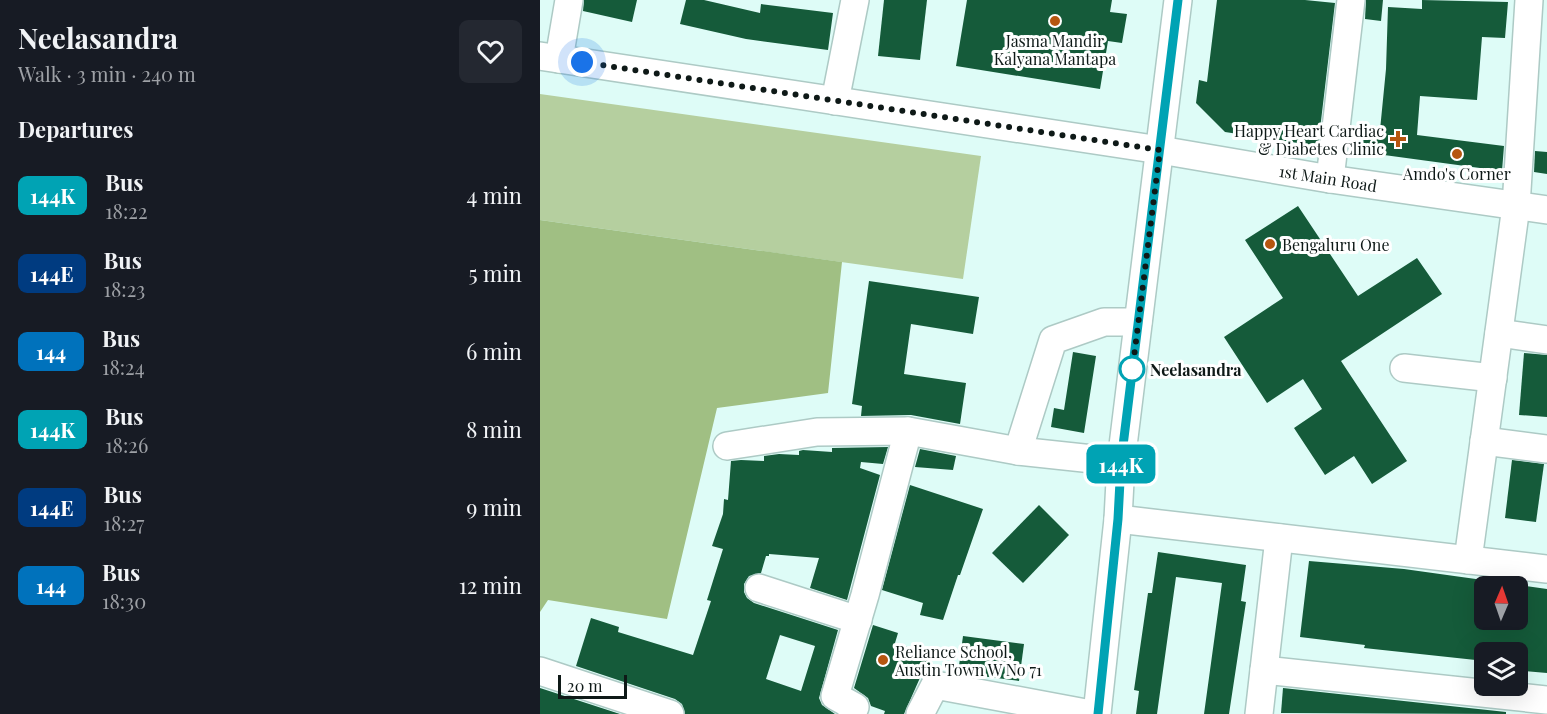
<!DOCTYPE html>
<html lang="en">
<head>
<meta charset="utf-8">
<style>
  :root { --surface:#171b24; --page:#242831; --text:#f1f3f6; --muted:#9ea1a6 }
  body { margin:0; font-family:"Playfair Display",serif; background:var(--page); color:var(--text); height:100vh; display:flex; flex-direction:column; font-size:22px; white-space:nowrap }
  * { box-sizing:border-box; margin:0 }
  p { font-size:20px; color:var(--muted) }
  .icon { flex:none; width:33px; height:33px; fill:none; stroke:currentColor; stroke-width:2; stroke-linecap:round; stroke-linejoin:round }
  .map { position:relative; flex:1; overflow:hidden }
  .panel { display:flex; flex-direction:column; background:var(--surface); width:540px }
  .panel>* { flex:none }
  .badge { padding:0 12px; border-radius:9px; font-size:21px; line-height:39px }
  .needle { width:39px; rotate:2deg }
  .controls { position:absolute; left:934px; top:576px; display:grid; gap:12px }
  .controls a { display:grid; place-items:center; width:54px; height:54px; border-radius:9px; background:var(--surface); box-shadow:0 6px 24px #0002; font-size:30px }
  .scale { position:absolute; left:18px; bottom:15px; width:69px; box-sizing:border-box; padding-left:6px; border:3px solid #0e1917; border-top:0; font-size:16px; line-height:21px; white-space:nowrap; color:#0e1917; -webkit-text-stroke:4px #fff; paint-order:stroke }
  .you { position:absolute; width:30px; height:30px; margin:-15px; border:4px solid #fff; border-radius:50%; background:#1a73e8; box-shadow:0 0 0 9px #1a73e833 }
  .map>.badge { position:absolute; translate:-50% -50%; box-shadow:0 0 0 3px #fff }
  h2 { padding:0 18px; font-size:22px; line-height:54px }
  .round { display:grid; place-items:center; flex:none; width:63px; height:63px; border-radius:9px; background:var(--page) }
  .overview { display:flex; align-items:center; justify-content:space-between; height:102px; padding:0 18px }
  h1 { font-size:28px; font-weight:700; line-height:45px }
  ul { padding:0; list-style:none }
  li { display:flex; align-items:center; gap:18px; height:78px; padding:0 18px }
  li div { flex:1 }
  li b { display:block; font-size:22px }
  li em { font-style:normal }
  li .badge { min-width:66px; font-weight:700; text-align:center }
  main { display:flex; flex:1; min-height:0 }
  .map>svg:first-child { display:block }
  .green { fill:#b5cf9f }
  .forest { fill:#a0bf83 }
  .building { fill:#155b3a; fill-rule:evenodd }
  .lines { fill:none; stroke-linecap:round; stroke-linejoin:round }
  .minor-casing { stroke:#adcac5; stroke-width:30 }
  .minor { stroke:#fff; stroke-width:27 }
  .line-casing { stroke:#fff; stroke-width:14 }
  .line { stroke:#00a3b4; stroke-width:9 }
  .walk { stroke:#0e1917; stroke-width:6; stroke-dasharray:0 10.8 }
  .poi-dot { fill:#b65610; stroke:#fff; stroke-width:2 }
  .stop-dot { fill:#fff; stroke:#00a3b4; stroke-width:3 }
  .labels { text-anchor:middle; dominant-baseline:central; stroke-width:6; stroke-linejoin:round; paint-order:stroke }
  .poi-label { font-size:16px; fill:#0e1917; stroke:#fff }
  .street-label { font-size:16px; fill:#0e1917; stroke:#fff }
  .stop-label { font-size:16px; font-weight:bold; fill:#0e1917; stroke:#fff; text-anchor:start }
</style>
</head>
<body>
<main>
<section class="panel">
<div class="overview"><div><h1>Neelasandra</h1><p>Walk · 3 min · 240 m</p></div><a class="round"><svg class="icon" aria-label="heart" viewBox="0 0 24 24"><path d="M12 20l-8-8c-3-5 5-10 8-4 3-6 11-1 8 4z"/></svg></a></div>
<h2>Departures</h2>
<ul>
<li><span class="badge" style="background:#00a3b4;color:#fff">144K</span><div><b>Bus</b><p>18:22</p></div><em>4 min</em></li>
<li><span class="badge" style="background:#003b80;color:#fff">144E</span><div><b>Bus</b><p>18:23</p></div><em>5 min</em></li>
<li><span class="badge" style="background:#0072bc;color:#fff">144</span><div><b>Bus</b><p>18:24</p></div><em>6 min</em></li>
<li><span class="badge" style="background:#00a3b4;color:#fff">144K</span><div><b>Bus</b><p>18:26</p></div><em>8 min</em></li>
<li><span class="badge" style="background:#003b80;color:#fff">144E</span><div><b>Bus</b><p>18:27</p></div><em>9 min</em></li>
<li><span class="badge" style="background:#0072bc;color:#fff">144</span><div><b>Bus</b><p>18:30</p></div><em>12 min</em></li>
</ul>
</section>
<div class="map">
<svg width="1007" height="714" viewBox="0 0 1007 714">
  <rect width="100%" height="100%" fill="#defcf7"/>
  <!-- green -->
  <polygon class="green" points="0,94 441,156 423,279 0,220"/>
  <!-- forest -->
  <polygon class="forest" points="0,220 302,262 288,393 177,408 127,619 8,600 0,612"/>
  <!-- building -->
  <g class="building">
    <polygon points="44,0 97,0 92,22 43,11"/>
    <polygon points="146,0 164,0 220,13 221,4 293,13 288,50 206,39 140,24"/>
    <polygon points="344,0 387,0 380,60 338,56"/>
    <polygon points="427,0 572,0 570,12 587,14 582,43 568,41 560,89 416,66"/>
    <polygon points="677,0 765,0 795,3 778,146 685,132 656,103 659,80 667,82"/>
    <polygon points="826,0 843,0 841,21 825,19"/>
    <polygon points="882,0 968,2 965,38 942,37 937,100 880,96 877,135 964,146 962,171 822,152 825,128 840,130 846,69 848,7 882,9"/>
    <polygon points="995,151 1007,152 1007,174 994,172"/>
    <polygon points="758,206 818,296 877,258 902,294 801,361 867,461 832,484 814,456 785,475 754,428 782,409 763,379 727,403 684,337 743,298 705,240"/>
    <polygon points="329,281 439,297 433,334 371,324 364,374 426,383 420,424 371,415 321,416 322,406 312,404"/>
    <polygon points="533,352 556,356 544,433 511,427 514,408 524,410"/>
    <polygon points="984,353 1007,355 1007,417 979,415"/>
    <path d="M348 447 343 464 321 462 320 468 340 475 307 600 270 588 279 558 229 554V556H226L221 573 209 576 204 584V592L207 598 214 603 298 630 279 698 282 705 295 714H145L142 704 135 699 36 666 51 618 79 627 78 632 153 655 171 601 167 600 183 549 172 546 183 514 184 499 188 500 191 461 201 460 224 461V456L239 454 259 455V451L263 450 292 452V448ZM240 635 275 646 261 691 226 679Z"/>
    <polygon points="380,449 416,456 413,470 375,467"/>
    <polygon points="972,460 1004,464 996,522 965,518"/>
    <polygon points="370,485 443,509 420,575 418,575 403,620 380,615 383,603 342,590"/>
    <polygon points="499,505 529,535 483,583 452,553"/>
    <polygon points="618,552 706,565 701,601 706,602 689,714 664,714 682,583 636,577 617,714 596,714 599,691 594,690 608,593 612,593"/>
    <path d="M769 561 864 569 1007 589V673L983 671 984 665 978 664V652H945V661L824 648 825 645 760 637ZM945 586H978V620H945Z"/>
    <polygon points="333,625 358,633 355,643 392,655 387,671 383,671 364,714 344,714 345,711 331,706 328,698 314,688"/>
    <polygon points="423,636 484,644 479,681 418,673"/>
    <polygon points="0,688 80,714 0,714"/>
    <polygon points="743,688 966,712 966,714 741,713"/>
  </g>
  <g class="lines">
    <defs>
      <g id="minor">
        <polyline points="0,56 620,150 790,179 1007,210"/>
        <polyline points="19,59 29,0"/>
        <polyline points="295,101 315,0"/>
        <polyline points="790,179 811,0"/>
        <polyline points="959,333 1007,340"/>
        <polyline points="864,368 953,378"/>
        <polyline points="944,441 1007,449"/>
        <polyline points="187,446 277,432 368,431 478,451 581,462"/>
        <polyline points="478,451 513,340 564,322 598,322"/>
        <polyline points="578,519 1007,569"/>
        <polyline points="928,560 976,206 989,0"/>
        <polyline points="219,588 318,620"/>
        <polyline points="724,670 1007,700"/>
        <polyline points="0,671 130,714"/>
        <polyline points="312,714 315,707 295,696 325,595 368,431"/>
        <polyline points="380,714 395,685 551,714"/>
        <polyline points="557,714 578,519 581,462 638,0"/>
        <polyline points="719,714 739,538"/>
      </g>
    </defs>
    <!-- minor casing -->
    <use href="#minor" class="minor-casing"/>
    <!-- minor -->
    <use href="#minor" class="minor"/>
  </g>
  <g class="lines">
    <defs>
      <polyline id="line" points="558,714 578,519 581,462 638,0"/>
    </defs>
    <!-- line casing -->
    <use href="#line" class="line-casing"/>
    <!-- line -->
    <use href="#line" class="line"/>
    <!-- walk -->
    <polyline class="walk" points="42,62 620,150 592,373 592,369"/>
  </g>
  <!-- markers -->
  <g class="poi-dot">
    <circle cx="515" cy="21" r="6"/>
    <path d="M855 130h6v6h6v6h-6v6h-6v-6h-6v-6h6z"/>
    <circle cx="917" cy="154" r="6"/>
    <circle cx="730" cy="244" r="6"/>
    <circle cx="343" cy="660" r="6"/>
  </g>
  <circle class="stop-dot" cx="592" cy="369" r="12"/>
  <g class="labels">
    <!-- poi labels -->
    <g class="poi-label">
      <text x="515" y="40">Jasma Mandir<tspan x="515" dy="18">Kalyana Mantapa</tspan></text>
      <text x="844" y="130" text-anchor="end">Happy Heart Cardiac<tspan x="844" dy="18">&amp; Diabetes Clinic</tspan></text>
      <text x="917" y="173">Amdo's Corner</text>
      <text x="742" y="244" text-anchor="start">Bengaluru One</text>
      <text x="355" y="651" text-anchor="start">Reliance School,<tspan x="355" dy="18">Austin Town W No 71</tspan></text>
    </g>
    <!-- street labels -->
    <g class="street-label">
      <text transform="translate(788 178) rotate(9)">1st Main Road</text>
    </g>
    <!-- stop labels -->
    <g class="stop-label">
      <text x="610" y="369">Neelasandra</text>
    </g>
  </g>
</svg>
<div class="controls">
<a><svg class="needle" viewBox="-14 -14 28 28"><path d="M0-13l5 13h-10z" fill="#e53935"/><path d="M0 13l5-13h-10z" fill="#9ea1a6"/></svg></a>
<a><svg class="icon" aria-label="layers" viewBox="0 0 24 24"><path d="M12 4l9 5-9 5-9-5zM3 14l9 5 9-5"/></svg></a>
</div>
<div class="scale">20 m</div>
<div class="you" style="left:42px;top:62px"></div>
<b class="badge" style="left:581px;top:464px;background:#00a3b4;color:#fff">144K</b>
</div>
</main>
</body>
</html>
